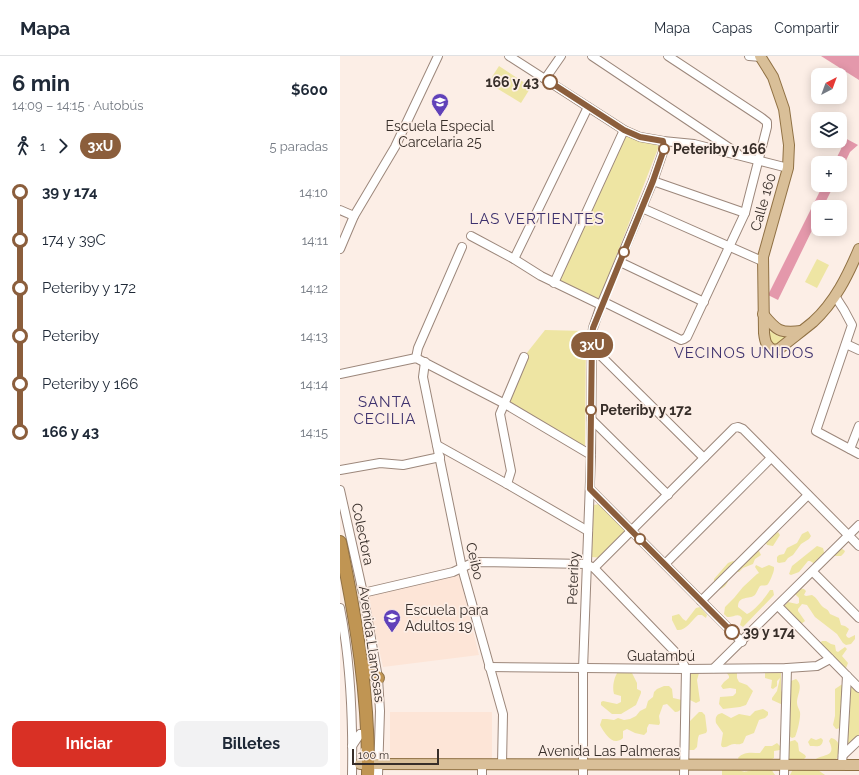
<!DOCTYPE html>
<html lang="es">
<head>
<meta charset="utf-8">
<style>
  :root { --surface:#fff; --page:#f2f2f3; --text:#1f2937; --muted:#747a83; --line:#e0e1e3; --accent:#d93025 }
  body { margin:0; font-family:Raleway,sans-serif; background:var(--page); color:var(--text); height:100vh; display:flex; flex-direction:column; font-size:15px; white-space:nowrap }
  * { box-sizing:border-box; margin:0 }
  p { font-size:13px; color:var(--muted) }
  .icon { flex:none; width:22px; height:22px; fill:none; stroke:currentColor; stroke-width:2; stroke-linecap:round; stroke-linejoin:round }
  .map { position:relative; flex:1; overflow:hidden }
  .drawer { display:flex; flex-direction:column; background:var(--surface); width:340px }
  .drawer>* { flex:none }
  .badge { padding:0 8px; border-radius:13px; font-size:14px; line-height:26px }
  .needle { width:26px; rotate:41deg }
  .tools { position:absolute; left:471px; top:12px; display:grid; gap:8px }
  .tools a { display:grid; place-items:center; width:36px; height:36px; border-radius:8px; background:var(--surface); box-shadow:0 2px 10px #0003; font-size:20px }
  .scale { position:absolute; left:12px; bottom:10px; width:87px; box-sizing:border-box; padding-left:4px; border:2px solid #372e29; border-top:0; font-size:11px; line-height:14px; white-space:nowrap; color:#372e29; -webkit-text-stroke:3px #fceee6; paint-order:stroke }
  .map>.badge { position:absolute; translate:-50% -50%; box-shadow:0 0 0 2px #fff }
  .legs { display:flex; align-items:center; gap:6px; height:44px; padding:0 12px; font-size:13px }
  .legs p { margin-inline-start:auto }
  .overview { display:flex; align-items:center; justify-content:space-between; height:68px; padding:0 12px }
  h1 { font-size:22px; font-weight:700; line-height:30px }
  .cta { display:flex; gap:8px; margin-top:auto; padding:8px 12px }
  .cta a { flex:1; height:46px; border-radius:8px; background:var(--accent); color:#fff; font-size:16px; font-weight:700; line-height:46px; text-align:center }
  .cta a+a { background:var(--page); color:var(--text) }
  ul { padding:0 12px; list-style:none }
  li { display:flex; align-items:center; gap:14px; height:48px; font-size:15px }
  li i { display:grid; place-items:center; width:6px; height:100%; margin:0 5px; background:currentColor }
  li i::after { content:''; width:10px; height:10px; margin:-5px; border:3px solid; border-radius:50%; background:var(--surface) }
  li p { margin-inline-start:auto }
  li:first-child i { background:linear-gradient(#0000 50%,currentColor 0) }
  li:last-child i { background:linear-gradient(currentColor 50%,#0000 0) }
  header { display:flex; align-items:center; gap:24px; box-sizing:border-box; height:56px; padding:0 20px; background:var(--surface); border-bottom:1px solid var(--line) }
  header strong { font-size:19px }
  nav { display:flex; gap:22px; margin-inline-start:auto; font-size:14px }
  main { display:flex; flex:1; min-height:0 }
  .map>svg:first-child { display:block }
  .built { fill:#fde5d7 }
  .green { fill:#eee5a3 }
  .water { fill:#e498ab }
  .lines { fill:none; stroke-linecap:round; stroke-linejoin:round }
  .minor-casing { stroke:#9c877b; stroke-width:10 }
  .major-casing { stroke:#907144; stroke-width:12 }
  .highway-casing { stroke:#907144; stroke-width:14 }
  .minor { stroke:#fff; stroke-width:8 }
  .major { stroke:#d9bf98; stroke-width:10 }
  .highway { stroke:#c09553; stroke-width:12 }
  .line-1-casing { stroke:#fff; stroke-width:9 }
  .line-1 { stroke:#8b5e3c; stroke-width:6 }
  .stop-1-dot { fill:#fff; stroke:#8b5e3c; stroke-width:2 }
  .labels { text-anchor:middle; dominant-baseline:central; stroke-width:3.5; stroke-linejoin:round; paint-order:stroke }
  .stop-label { font-size:14px; font-weight:bold; fill:#372e29; stroke:#fceee6; text-anchor:start }
  .poi-label { font-size:14px; fill:#372e29; stroke:#fceee6 }
  .street-label { font-size:14px; fill:#372e29; stroke:#fceee6 }
  .neighbourhood-label { font-size:15px; letter-spacing:1px; fill:#3e326e; stroke:#fceee6 }
</style>
</head>
<body>
<header>
<strong>Mapa</strong>
<nav><a>Mapa</a><a>Capas</a><a>Compartir</a></nav>
</header>
<main>
<section class="drawer">
<div class="overview"><div><h1>6 min</h1><p>14:09 – 14:15 · Autobús</p></div><b>$600</b></div>
<div class="legs"><svg class="icon" aria-label="walk" viewBox="0 0 24 24"><circle cx="13" cy="4" r="2"/><path d="M13 8l-2 6 4 7M11 14l-3 7M7 12l3-4h3l4 4"/></svg>1<svg class="icon" aria-label="forward" viewBox="0 0 24 24"><path d="M9 5l7 7-7 7"/></svg><b class="badge" style="background:#8b5e3c;color:#fff">3xU</b><p>5 paradas</p></div>
<ul>
<li><i style="color:#8b5e3c"></i><b>39 y 174</b><p>14:10</p></li>
<li><i style="color:#8b5e3c"></i><span>174 y 39C</span><p>14:11</p></li>
<li><i style="color:#8b5e3c"></i><span>Peteriby y 172</span><p>14:12</p></li>
<li><i style="color:#8b5e3c"></i><span>Peteriby</span><p>14:13</p></li>
<li><i style="color:#8b5e3c"></i><span>Peteriby y 166</span><p>14:14</p></li>
<li><i style="color:#8b5e3c"></i><b>166 y 43</b><p>14:15</p></li>
</ul>
<div class="cta"><a>Iniciar</a><a>Billetes</a></div>
</section>
<div class="map">
<svg width="519" height="719" viewBox="0 0 519 719">
  <rect width="100%" height="100%" fill="#fceee6"/>
  <!-- built -->
  <g class="built">
    <polygon points="119,517 139,599 43,611 27,539"/>
    <rect x="50" y="656" width="102" height="48"/>
  </g>
  <!-- green -->
  <g class="green">
    <polygon points="159,10 191,31 181,47 148,27"/>
    <polygon points="285,79 319,90 259,244 223,228 219,224"/>
    <polygon points="477,203 489,209 477,232 465,226"/>
    <polygon points="205,274 246,275 245,391 165,345 182,303"/>
    <polygon points="428,274 438,280 445,281 446,283 437,289 433,289 429,285"/>
    <polygon points="260,448 284,472 284,479 262,502 252,501 253,449"/>
    <polygon points="468,475 471,480 469,483 461,488 453,499 448,502 445,506 439,507 437,506 437,501 439,499 444,498 447,492 457,487 462,478"/>
    <polygon points="438,476 440,479 433,490 427,489 425,485"/>
    <path d="M477 490 483 492 484 496 486 497 492 494 501 492 505 495 504 497 501 500C486 500 493 500 484 510L480 511 470 505H468L459 516 451 519 449 518 452 510Z"/>
    <path d="M417 495H419L421 499 415 503 413 508 403 512 399 516H393C388 523 387 534 377 533L374 527V523L388 507 393 505 399 507Z"/>
    <path d="M416 509 422 512 429 509 434 511V513C434 516 429 528 427 529 424 530 422 529 420 530 418 533 417 536 415 539 409 544 398 539 398 551L407 558C415 554 425 542 430 534H433L434 539 403 571 400 569 402 562C398 556 393 562 387 561L384 558 385 551 394 542 403 531 417 518 419 517 415 511Z"/>
    <path d="M457 532 464 533 466 535 464 539 466 540 472 539C477 542 478 545 481 549 485 554 487 551 490 558L499 562 501 569 505 570 509 573 506 579 507 581 509 582 515 579V583L511 588 506 589 503 587 497 578 475 561 467 549 462 548 458 553V555L465 565 460 569 442 553 448 546 457 548 459 547V542L454 537Z"/>
    <path d="M360 551 367 559 366 562 362 559H358C351 565 346 575 337 574L332 564V560L339 558 343 563 346 565 356 552Z"/>
    <polygon points="482,585 486,585 491,588 495,589 496,595 498,596 505,591 507,593 502,600 508,607 506,612 504,612 480,587"/>
    <path d="M279 614 291 615 297 627V633L301 635V637L296 649 281 658H272L261 649V646L263 645 277 648 281 646V640L274 638C272 630 274 621 279 614Z"/>
    <polygon points="357,615 359,617 357,624 360,645 356,647 346,642 350,620 352,616"/>
    <polygon points="397,615 397,622 399,626 407,629 413,635 406,649 400,651 383,653 379,648 380,641 393,640 396,637 396,633 390,632 383,633 381,630 384,626 389,622 389,620 386,616"/>
    <polygon points="425,615 441,616 441,634 445,644 443,649 432,644 432,642 437,635 440,622 437,625 437,630 433,633 431,632 432,624 425,622"/>
    <path d="M456 623C464 630 457 638 457 647 457 650 459 653 460 656 461 661 457 677 455 681L452 682 446 678 450 646C448 638 447 632 451 625Z"/>
    <polygon points="509,626 519,637 519,680 511,688 504,686 503,649 500,653 501,658 501,672 496,673 493,669 495,660 495,633 501,629"/>
    <path d="M324 630H329L332 633 333 642 342 644C342 650 342 656 335 656L327 648 323 649 319 660 320 667 319 669 309 668 307 672V676L304 679 295 677 287 673 283 675V682C273 691 265 678 260 669L262 663H267L274 664 278 662 284 664 290 663 296 660 300 655 306 652 308 645 313 641 314 636 317 633Z"/>
    <path d="M423 653 428 656V659L425 662 419 664 414 677 406 680 403 687C399 689 398 688 394 688 390 688 387 692 382 691L381 689 383 677 376 667C375 662 376 658 382 657L391 662 399 658 410 660 415 655Z"/>
    <polygon points="359,656 362,656 365,659 367,675 366,677 359,679 358,682 357,691 354,694 348,694 344,671"/>
    <path d="M471 682 476 684 481 682 483 684C482 692 477 690 470 690L468 686Z"/>
    <path d="M491 682C502 684 501 698 495 705H474C480 697 498 703 489 685Z"/>
    <polygon points="455,684 458,687 459,695 465,699 466,701 463,704 449,708 443,691 445,687"/>
    <path d="M437 687 441 691 440 694 434 695V702L420 709 399 704 398 702C404 695 412 697 420 697L425 690H432Z"/>
    <path d="M394 710C405 718 403 716 415 713 419 712 426 713 431 713L435 719H382V713Z"/>
    <polygon points="453,713 478,714 485,719 450,719"/>
  </g>
  <!-- water -->
  <g class="water">
    <polygon points="481,0 519,0 519,24"/>
    <polygon points="503,81 518,89 510,96 500,117 500,107 494,107 501,93"/>
    <polygon points="483,129 494,129 483,151 478,151 478,162 438,244 428,239"/>
  </g>
  <g class="lines">
    <defs>
      <g id="minor">
        <polyline points="169,0 284,74 300,81 323,85 354,88 448,112"/>
        <polyline points="252,0 397,97"/>
        <polyline points="409,0 421,1"/>
        <polyline points="205,23 221,0"/>
        <polyline points="313,125 405,157"/>
        <polyline points="302,152 422,205"/>
        <polyline points="0,154 14,160"/>
        <polyline points="131,180 174,203 201,220 261,249"/>
        <polyline points="0,193 14,160 55,91 98,0"/>
        <polyline points="174,203 248,51"/>
        <polyline points="280,206 364,246"/>
        <polyline points="214,227 284,74"/>
        <polyline points="495,240 504,254 512,269 476,375 519,398"/>
        <polyline points="264,246 341,284 344,283 347,281 405,157 408,145 427,71 427,66 422,62 328,0"/>
        <polyline points="506,288 519,294"/>
        <polyline points="252,291 364,402"/>
        <polyline points="76,302 78,292 122,191"/>
        <polyline points="85,306 83,321 122,512 163,658 162,708"/>
        <polyline points="0,318 76,302 165,348 251,399"/>
        <polyline points="251,363 328,439"/>
        <polyline points="97,389 167,428 248,475"/>
        <polyline points="510,393 519,370"/>
        <polyline points="0,414 40,407 63,409 100,401"/>
        <polyline points="167,428 171,415 160,358 184,301"/>
        <polyline points="250,433 402,586"/>
        <polyline points="0,434 23,537 38,622 40,655 38,719"/>
        <polyline points="325,508 431,402"/>
        <polyline points="254,512 394,372 398,371 403,373 519,490"/>
        <polyline points="473,516 519,562"/>
        <polyline points="23,537 113,516 132,507 139,506 246,508 254,512 340,601 346,613 344,719"/>
        <polyline points="361,545 468,439"/>
        <polyline points="438,550 519,632"/>
        <path d="M0 552C11 607 13 664 12 719"/>
        <polyline points="149,611 346,613 447,612 477,610 490,603"/>
        <polyline points="374,612 519,469"/>
        <polyline points="12,690 20,678"/>
        <polyline points="503,699 519,684"/>
        <polyline points="502,709 507,620"/>
        <polyline points="142,719 142,708"/>
        <polyline points="243,719 243,613 251,399 252,281 253,272 261,249 313,125 324,93 323,85"/>
        <polyline points="444,719 447,612"/>
      </g>
      <g id="major">
        <path d="M420 0 433 21 444 53 449 89 448 112 423 201 424 277C425 285 426 291 434 294L439 293C450 284 462 275 473 266 495 246 508 219 519 193"/>
        <path d="M423 258C436 274 440 278 461 275"/>
        <polyline points="20,708 519,709"/>
      </g>
      <g id="highway">
        <path d="M0 486C16 563 29 640 28 719"/>
        <polyline points="22,608 38,622"/>
      </g>
    </defs>
    <!-- minor casing -->
    <use href="#minor" class="minor-casing"/>
    <!-- major casing -->
    <use href="#major" class="major-casing"/>
    <!-- highway casing -->
    <use href="#highway" class="highway-casing"/>
    <!-- minor -->
    <use href="#minor" class="minor"/>
    <!-- major -->
    <use href="#major" class="major"/>
    <!-- highway -->
    <use href="#highway" class="highway"/>
  </g>
  <g class="lines">
    <defs>
      <polyline id="line-1" points="210,26 284,74 300,81 323,85 324,93 313,125 253,272 252,281 250,433 392,576"/>
    </defs>
    <!-- line-1 casing -->
    <use href="#line-1" class="line-1-casing"/>
    <!-- line-1 -->
    <use href="#line-1" class="line-1"/>
  </g>
  <!-- icons -->
  <defs>
    <symbol id="school-pin" viewBox="-11 -11 22 30"><path d="M0 17L-7.5 6A9.5 9.5 0 1 1 7.5 6Z" fill="#6041b9" stroke="#fceee6"/><path d="M0-5L7-2L0 1L-7-2ZM-4 1L0 2.5L4 1V4Q0 6-4 4Z" fill="#fff"/></symbol>
  </defs>
  <g fill-rule="evenodd">
    <use href="#school-pin" x="90" y="36" width="20" height="27"/>
    <use href="#school-pin" x="42" y="552" width="20" height="27"/>
  </g>
  <!-- markers -->
  <g class="stop-1-dot">
    <circle cx="210" cy="26" r="7"/>
    <circle cx="324" cy="93" r="5"/>
    <circle cx="284" cy="196" r="5"/>
    <circle cx="251" cy="354" r="5"/>
    <circle cx="300" cy="483" r="5"/>
    <circle cx="392" cy="576" r="7"/>
  </g>
  <g class="labels">
    <!-- stop labels -->
    <g class="stop-label">
      <text x="199" y="26" text-anchor="end">166 y 43</text>
      <text x="333" y="93">Peteriby y 166</text>
      <text x="260" y="354">Peteriby y 172</text>
      <text x="403" y="576">39 y 174</text>
    </g>
    <!-- poi labels -->
    <g class="poi-label">
      <text x="100" y="70">Escuela Especial<tspan x="100" dy="16">Carcelaria 25</tspan></text>
      <text x="65" y="554" text-anchor="start">Escuela para<tspan x="65" dy="16">Adultos 19</tspan></text>
    </g>
    <!-- street labels -->
    <g class="street-label">
      <text transform="translate(423 146) rotate(-74)">Calle 160</text>
      <text transform="translate(23 478) rotate(78)">Colectora</text>
      <text transform="translate(135 505) rotate(77)">Ceibo</text>
      <text transform="translate(233 522) rotate(-88)">Peteriby</text>
      <text transform="translate(32 588) rotate(82)">Avenida Llamosas</text>
      <text x="321" y="600">Guatambú</text>
      <text x="269" y="695">Avenida Las Palmeras</text>
    </g>
    <!-- neighbourhood labels -->
    <g class="neighbourhood-label">
      <text x="197" y="163">LAS VERTIENTES</text>
      <text x="404" y="297">VECINOS UNIDOS</text>
      <text x="45" y="346">SANTA<tspan x="45" dy="17">CECILIA</tspan></text>
    </g>
  </g>
</svg>
<div class="tools">
<a><svg class="needle" viewBox="-14 -14 28 28"><path d="M0-13l5 13h-10z" fill="#e53935"/><path d="M0 13l5-13h-10z" fill="#747a83"/></svg></a>
<a><svg class="icon" aria-label="layers" viewBox="0 0 24 24"><path d="M12 4l9 5-9 5-9-5zM3 14l9 5 9-5"/></svg></a>
<a>+</a>
<a>−</a>
</div>
<div class="scale">100 m</div>
<b class="badge" style="left:252px;top:289px;background:#8b5e3c;color:#fff">3xU</b>
</div>
</main>
</body>
</html>
